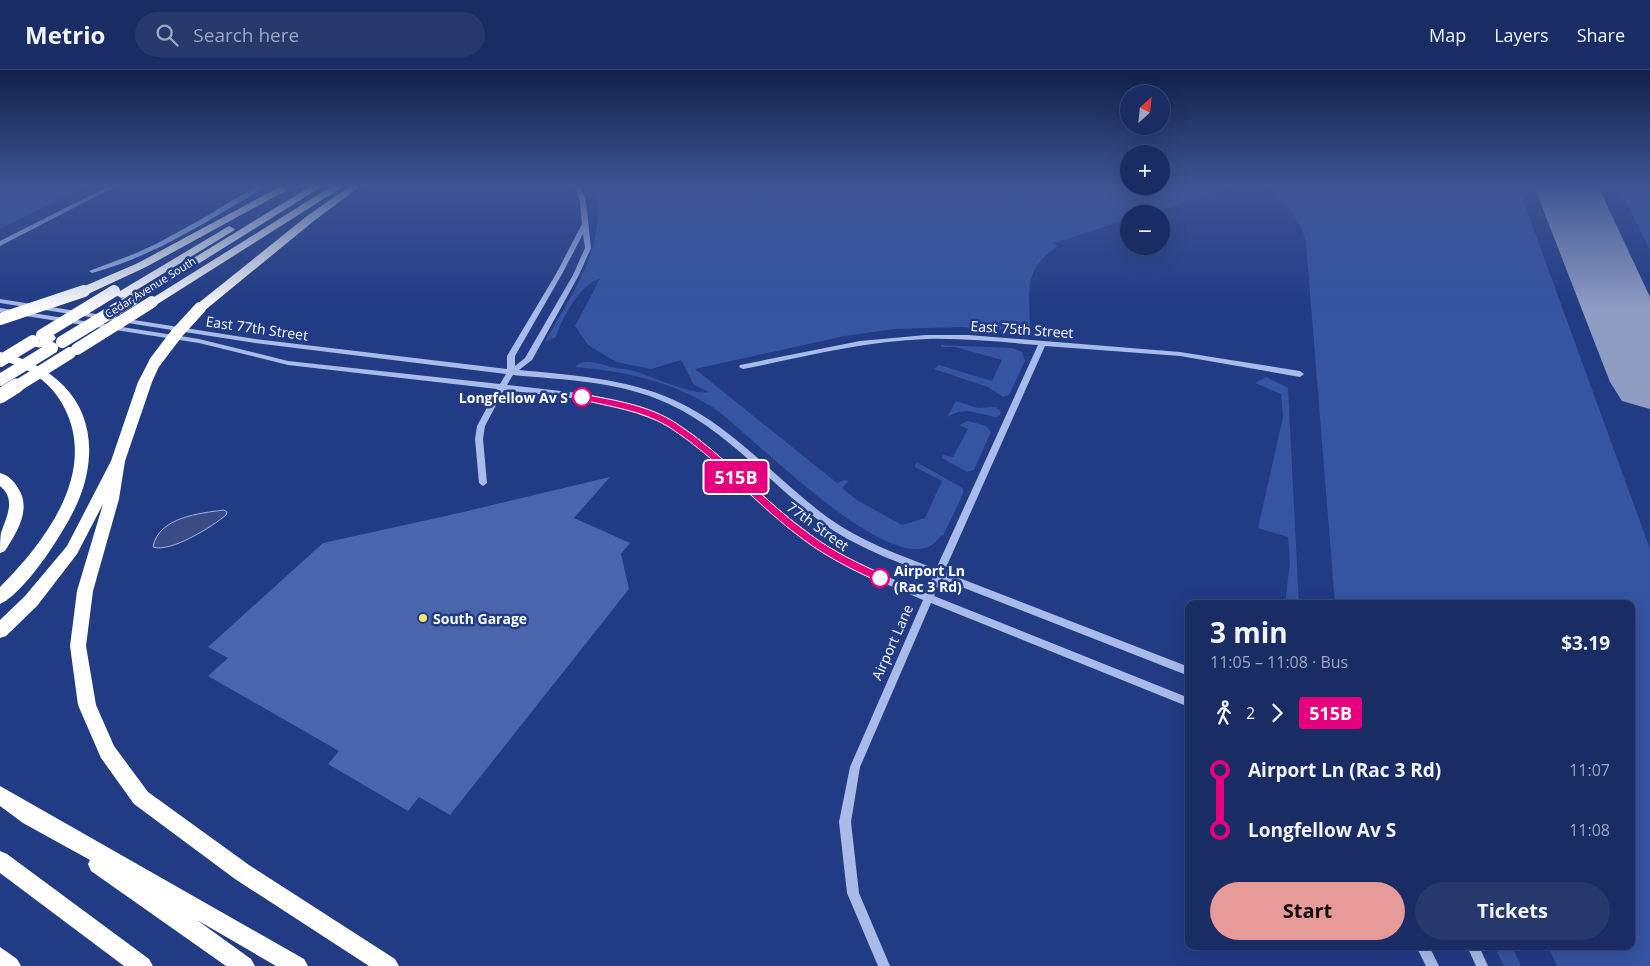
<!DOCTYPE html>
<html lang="en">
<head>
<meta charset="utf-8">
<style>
  :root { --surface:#192c63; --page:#26386c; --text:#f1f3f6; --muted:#9fa7be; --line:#374878; --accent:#e69b98 }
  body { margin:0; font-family:"Open Sans",sans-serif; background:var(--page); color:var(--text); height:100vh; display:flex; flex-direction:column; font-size:19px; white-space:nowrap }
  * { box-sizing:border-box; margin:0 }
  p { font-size:16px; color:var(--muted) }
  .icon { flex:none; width:28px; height:28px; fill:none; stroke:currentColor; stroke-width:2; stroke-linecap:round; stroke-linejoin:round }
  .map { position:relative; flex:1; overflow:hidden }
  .details { position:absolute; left:1185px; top:530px; width:450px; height:350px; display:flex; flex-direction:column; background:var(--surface); border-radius:10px; box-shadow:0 5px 20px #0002,0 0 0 1px var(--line) }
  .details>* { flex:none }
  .badge { padding:0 10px; border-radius:4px; font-size:18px; line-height:32px }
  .needle { width:32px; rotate:27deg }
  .tools { position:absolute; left:1120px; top:15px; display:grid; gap:10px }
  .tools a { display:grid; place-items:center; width:50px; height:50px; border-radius:50%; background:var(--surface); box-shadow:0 5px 20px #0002,0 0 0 1px var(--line); font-size:25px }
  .map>.badge { position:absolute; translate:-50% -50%; box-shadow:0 0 0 2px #fff }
  .legs { display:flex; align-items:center; gap:8px; height:55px; padding:0 25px; font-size:16px }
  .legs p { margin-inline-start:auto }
  .headline { display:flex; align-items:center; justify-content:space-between; height:85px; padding:0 25px }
  h1 { font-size:28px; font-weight:700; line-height:38px }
  .cta { display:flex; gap:10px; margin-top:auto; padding:10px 25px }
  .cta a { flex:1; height:58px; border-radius:30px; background:var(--accent); color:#111; font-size:20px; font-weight:700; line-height:58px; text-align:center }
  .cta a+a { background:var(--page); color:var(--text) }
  ul { padding:0 25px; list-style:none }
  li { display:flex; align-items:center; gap:18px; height:60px; font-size:19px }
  li i { display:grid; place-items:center; width:8px; height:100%; margin:0 6px; background:currentColor }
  li i::after { content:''; width:12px; height:12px; margin:-6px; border:4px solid; border-radius:50%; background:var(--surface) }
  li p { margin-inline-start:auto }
  li:first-child i { background:linear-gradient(#0000 50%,currentColor 0) }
  li:last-child i { background:linear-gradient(currentColor 50%,#0000 0) }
  header { display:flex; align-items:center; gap:30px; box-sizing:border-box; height:70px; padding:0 25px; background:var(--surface); border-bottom:1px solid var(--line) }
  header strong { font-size:24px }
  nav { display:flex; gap:28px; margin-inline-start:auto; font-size:18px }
  .search { width:350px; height:45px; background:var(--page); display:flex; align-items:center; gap:12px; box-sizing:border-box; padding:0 18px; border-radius:28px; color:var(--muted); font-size:19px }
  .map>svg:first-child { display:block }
  .green { fill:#3554a1 }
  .water { fill:#3a4c83; stroke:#9db4ea }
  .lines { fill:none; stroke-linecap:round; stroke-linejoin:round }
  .taxiway { fill:#909dc2; fill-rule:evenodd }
  .runway { fill:#909dc2; fill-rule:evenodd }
  .building { fill:#4a65ac }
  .minor { fill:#a9bbe9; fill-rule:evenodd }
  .highway { fill:#fff; fill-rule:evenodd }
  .highway-bridge-far1 { stroke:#fff; stroke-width:12 }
  .highway-bridge { stroke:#fff; stroke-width:15 }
  .line-1 { fill:#e6007e; stroke:#fff }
  .stop-1-dot { fill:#fff; stroke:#e6007e; stroke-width:2.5 }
  .poi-dot { fill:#f5e56b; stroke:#213b84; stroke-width:2 }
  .labels { text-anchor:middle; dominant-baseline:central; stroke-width:5; stroke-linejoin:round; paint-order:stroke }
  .far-street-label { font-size:11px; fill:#fff; stroke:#213b84 }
  .street-label { font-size:14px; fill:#fff; stroke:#213b84 }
  .stop-label { font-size:14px; font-weight:bold; fill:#fff; stroke:#213b84; text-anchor:end }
  .poi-label { font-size:14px; font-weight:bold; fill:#fff; stroke:#213b84; text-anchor:start }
</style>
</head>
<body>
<header>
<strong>Metrio</strong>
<div class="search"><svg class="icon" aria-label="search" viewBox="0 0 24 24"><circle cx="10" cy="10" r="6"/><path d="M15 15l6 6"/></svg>Search here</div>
<nav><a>Map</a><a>Layers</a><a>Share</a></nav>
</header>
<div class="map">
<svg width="1650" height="896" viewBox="0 0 1650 896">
  <rect width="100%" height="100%" fill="#213b84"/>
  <!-- green -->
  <g class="green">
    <polygon points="0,116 86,116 0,159"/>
    <path d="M593 116H1227C1223 120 1155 142 1145 144 1140 145 1134 144 1129 144V149L1054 173 1058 176C1024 198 1029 220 1030 256L1027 261 962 257 895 259 845 266 695 299 837 413 844 410 849 411 842 418 857 430 902 455 925 448 942 411 915 397V394L918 393 963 418V424L943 466 941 465C906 529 745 357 712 337 671 311 623 301 575 297 585 287 599 294 611 297 619 299 627 299 634 301 650 306 695 326 709 322L694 315 681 290 651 299 616 292 588 275 575 256 600 209C581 212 561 250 556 267L545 272C571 224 611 173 593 116Z"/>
    <path d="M1268 116H1362L1398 122V116H1518L1650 479V896H1557L1548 876H1631V534H1335L1306 173C1301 150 1285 131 1268 116Z"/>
    <polygon points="1618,116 1650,116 1650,180"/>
    <polygon points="941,275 1013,278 1022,282 1025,291 1009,325 1003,327 988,317 934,299 939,295 992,311 1002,290 955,277 941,277"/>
    <polygon points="1266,307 1288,318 1299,534 1285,534 1290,492 1288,467 1258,458 1283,347 1281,324 1255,313"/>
    <polygon points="956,331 978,338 996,337 1001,342 1000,345 996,347 968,341 958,342 947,347"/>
    <polygon points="968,351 986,356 991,362 974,400 967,402 942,388 943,385 953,387 968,359 959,355"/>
    <polygon points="1494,876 1512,876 1521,896 1504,896"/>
  </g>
  <!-- water -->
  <path class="water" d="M224 440 227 442 226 445C212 457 170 483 153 477 158 447 201 443 224 440Z"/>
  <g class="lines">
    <!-- taxiway -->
    <path class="taxiway" d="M1624 241 1634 243 1650 269V298C1628 292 1619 269 1609 250L1614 243Z"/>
    <!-- runway -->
    <polygon class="runway" points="1534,116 1598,116 1650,227 1650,339 1622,331 1610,312"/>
  </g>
  <!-- building -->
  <polygon class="building" points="610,407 574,448 630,473 621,484 629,519 450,745 419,727 408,741 328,694 339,681 208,606 228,588 208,577 323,473 459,443"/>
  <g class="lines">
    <!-- minor -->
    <g class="minor">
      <polygon points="109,116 116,116 0,176 0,171"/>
      <path d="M257 116H264C253 126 238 133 225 141 183 166 140 190 92 203L89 201 134 184 156 174 198 151Z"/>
      <path d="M575 116H581L586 132 591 178 579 205 532 290 519 300C571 305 625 308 674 330 732 356 777 410 827 447 860 471 899 485 936 499L1038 275C1001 272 964 268 927 269 865 271 804 287 743 299L739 297 740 295 860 271 926 265H968L1180 282 1300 301 1304 304 1300 307 1180 286 1045 276 944 502 1189 597V606L941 509 934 526 1189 628V637L931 533 860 697 851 752 859 823 890 896H878L847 823 839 752 850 697 923 530 849 498 812 475 778 448 693 373 678 362 660 352 628 340 587 330 504 320 485 356 483 369 487 413 483 416 479 413 475 369 477 356 497 319 288 295 199 273 0 242V238L199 269 288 291 500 314 506 304 255 273 0 233V229L255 269 507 299V286L556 204 582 154 580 132ZM583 164 585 178 573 205 525 288 515 296V286L562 204ZM513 305C565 310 620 311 669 334 727 361 771 414 821 452 855 477 895 491 933 506L926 523 855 493 818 470 784 444 699 369 684 358 666 348 634 336 587 324 507 315Z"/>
      <polygon points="1416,876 1429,876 1439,896 1426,896"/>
      <polygon points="1467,876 1479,876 1488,896 1476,896"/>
    </g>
    <!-- highway -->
    <g class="highway">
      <polygon points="281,116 286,119 285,121 146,197 88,224 80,224 78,221 80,218 138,193"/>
      <polygon points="311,116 323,116 137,232 129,232 127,229"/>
      <polygon points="332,116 344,116 156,235 148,235 146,232"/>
      <polygon points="350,116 361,116 315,150 204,241 196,241 194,238 196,235 307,146"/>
      <polygon points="229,156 235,159 233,161 125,227 121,228 115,224"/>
      <path d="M50 264 54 265 56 268C52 274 43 279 36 277L34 274Z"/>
      <path d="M0 282C62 297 101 341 86 407 80 435 63 461 47 485 38 498 15 528 0 534V517C45 472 97 404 65 339 52 312 28 297 0 290Z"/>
      <polygon points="155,288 161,292 152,312 125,391 119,429 93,521 86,576 96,635 114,676 148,722 249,795 395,889 399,896 369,896 235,809 134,734 101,688 78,635 70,576 77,521 103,434 77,484 37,536 6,566 0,568 0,550 25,526 67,476 111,391 138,312 150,289"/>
      <path d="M0 403C8 405 14 411 18 418 32 439 17 462 5 481L0 483C0 477 0 469 1 463 6 447 17 430 0 416Z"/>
      <polygon points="0,716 304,889 308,896 276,896 197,850 251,889 255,896 226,896 91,801 88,794 90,790 23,753 0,736"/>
      <polygon points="0,781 7,784 149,889 153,896 124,896 0,803"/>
      <polygon points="0,877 17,889 21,896 0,896"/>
    </g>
    <!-- highway-bridge-far1 -->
    <g class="highway-bridge-far1">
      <polyline points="0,249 84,221"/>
      <polyline points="42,265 114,221"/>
      <polyline points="62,272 133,229"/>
      <polyline points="77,279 152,232"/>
      <polyline points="0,291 33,271"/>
      <polyline points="155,292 177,263 200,238"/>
      <polyline points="0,310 52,278"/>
      <polyline points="14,318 70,283"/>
    </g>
    <!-- highway-bridge -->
    <polyline class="highway-bridge" points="0,326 16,316"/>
  </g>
  <!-- sky -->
  <linearGradient id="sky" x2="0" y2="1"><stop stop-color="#122049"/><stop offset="0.48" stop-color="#3d5594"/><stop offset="1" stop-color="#3d5594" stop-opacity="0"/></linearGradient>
  <rect width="1650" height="241" fill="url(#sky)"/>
  <!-- line-1 -->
  <path class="line-1" d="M582 324C614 330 648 335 676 353 725 385 763 431 811 465 834 482 858 493 884 505L886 508 884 511H877C851 499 827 487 804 470 757 436 719 389 669 357 641 340 610 337 579 329V325Z"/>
  <!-- markers -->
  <g class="stop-1-dot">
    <circle cx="582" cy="327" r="9"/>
    <circle cx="880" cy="508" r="9"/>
  </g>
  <circle class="poi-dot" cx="423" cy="548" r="5"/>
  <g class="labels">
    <!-- far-street labels -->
    <g class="far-street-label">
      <text transform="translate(150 217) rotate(-32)">Cedar Avenue South</text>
    </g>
    <!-- street labels -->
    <g class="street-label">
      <text transform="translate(257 258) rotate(8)">East 77th Street</text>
      <text transform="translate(1022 259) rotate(4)">East 75th Street</text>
      <text transform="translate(818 456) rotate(36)">77th Street</text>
      <text transform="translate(892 572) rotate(-66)">Airport Lane</text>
    </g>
    <!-- stop labels -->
    <g class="stop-label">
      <text x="568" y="327">Longfellow Av S</text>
      <text x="894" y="500" text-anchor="start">Airport Ln<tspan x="894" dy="16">(Rac 3 Rd)</tspan></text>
    </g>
    <!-- poi labels -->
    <g class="poi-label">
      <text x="433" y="548">South Garage</text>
    </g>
  </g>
</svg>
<div class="tools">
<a><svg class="needle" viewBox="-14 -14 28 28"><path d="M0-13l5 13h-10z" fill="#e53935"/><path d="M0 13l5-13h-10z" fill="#9fa7be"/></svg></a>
<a>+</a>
<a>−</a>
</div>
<b class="badge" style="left:736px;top:407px;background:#e6007e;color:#fff">515B</b>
<section class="details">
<div class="headline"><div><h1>3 min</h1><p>11:05 – 11:08 · Bus</p></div><b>$3.19</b></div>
<div class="legs"><svg class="icon" aria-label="walk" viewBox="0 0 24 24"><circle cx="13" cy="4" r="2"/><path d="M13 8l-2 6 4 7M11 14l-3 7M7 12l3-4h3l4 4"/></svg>2<svg class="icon" aria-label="forward" viewBox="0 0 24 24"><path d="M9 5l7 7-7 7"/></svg><b class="badge" style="background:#e6007e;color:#fff">515B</b></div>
<ul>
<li><i style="color:#e6007e"></i><b>Airport Ln (Rac 3 Rd)</b><p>11:07</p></li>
<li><i style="color:#e6007e"></i><b>Longfellow Av S</b><p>11:08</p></li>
</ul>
<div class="cta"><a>Start</a><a>Tickets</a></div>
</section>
</div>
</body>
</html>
